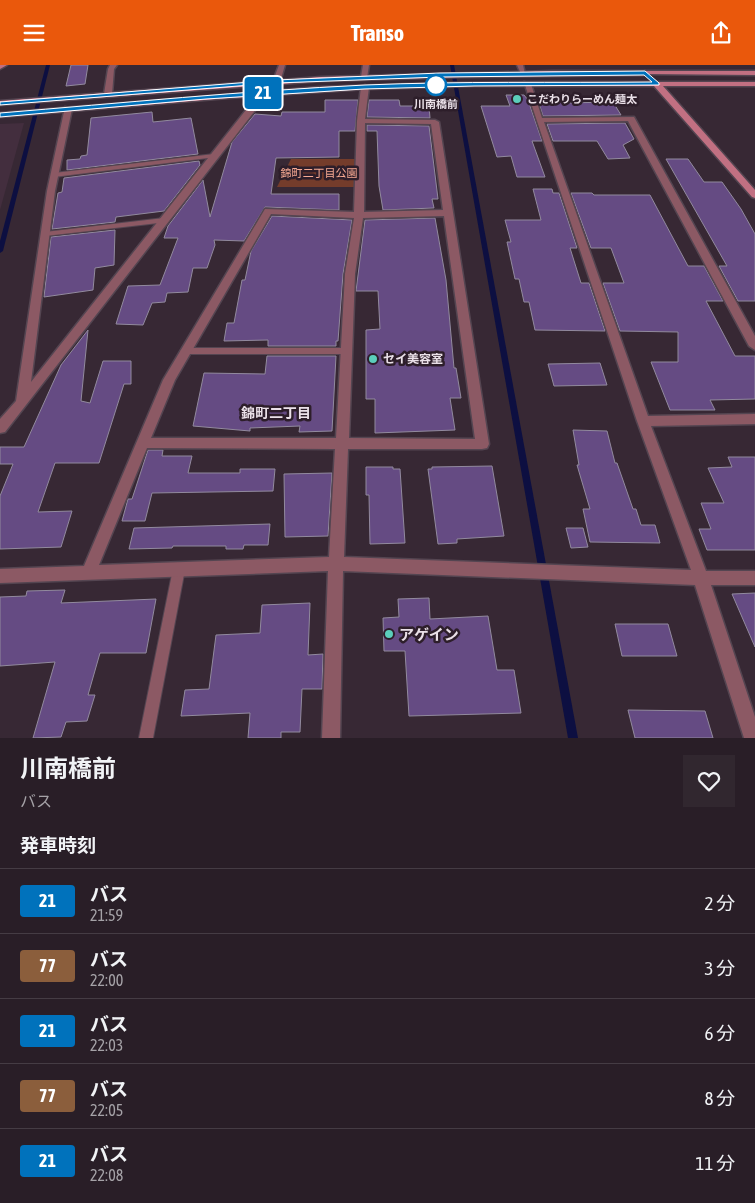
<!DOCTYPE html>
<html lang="ja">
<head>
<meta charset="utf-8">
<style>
  :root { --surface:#291e27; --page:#31272f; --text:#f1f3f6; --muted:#a5a2a7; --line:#453c44; --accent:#ea580c }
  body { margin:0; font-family:"Asap Condensed","Noto Sans JP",sans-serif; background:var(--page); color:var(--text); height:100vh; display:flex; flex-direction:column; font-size:19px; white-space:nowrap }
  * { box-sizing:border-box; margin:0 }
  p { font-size:16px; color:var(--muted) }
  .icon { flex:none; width:28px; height:28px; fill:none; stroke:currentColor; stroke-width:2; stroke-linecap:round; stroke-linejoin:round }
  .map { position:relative; height:673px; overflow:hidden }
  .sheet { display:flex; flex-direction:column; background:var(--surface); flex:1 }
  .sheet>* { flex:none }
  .badge { padding:0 10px; border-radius:4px; font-size:18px; line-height:32px }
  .map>.badge { position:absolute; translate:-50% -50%; box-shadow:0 0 0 2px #fff }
  h2 { padding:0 20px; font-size:19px; line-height:45px }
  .round { display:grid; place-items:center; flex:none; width:52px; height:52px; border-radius:0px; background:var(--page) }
  .head { display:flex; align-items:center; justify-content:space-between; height:85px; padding:0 20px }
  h1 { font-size:24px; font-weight:700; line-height:38px }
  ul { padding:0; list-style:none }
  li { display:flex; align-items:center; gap:15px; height:65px; padding:0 20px; border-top:1px solid var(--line) }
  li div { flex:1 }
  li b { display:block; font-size:19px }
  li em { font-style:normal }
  li .badge { min-width:55px; font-weight:700; text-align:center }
  header { display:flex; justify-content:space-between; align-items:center; height:65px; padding:0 20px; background:var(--accent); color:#fff; font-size:22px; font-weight:700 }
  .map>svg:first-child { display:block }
  .built { fill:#432e3e }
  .green { fill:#743c2b }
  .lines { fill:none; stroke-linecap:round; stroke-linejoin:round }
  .stream { fill:#0d0f41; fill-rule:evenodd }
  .building { fill:#654b83; stroke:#928a9e }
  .lane-casing { stroke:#544551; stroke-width:2 }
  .street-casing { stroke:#544551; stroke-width:3 }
  .secondary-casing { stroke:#544551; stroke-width:3 }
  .primary-casing { stroke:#544551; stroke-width:3 }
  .lane { fill:#8c5964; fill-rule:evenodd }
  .street { fill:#8c5964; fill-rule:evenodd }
  .secondary { fill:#c17082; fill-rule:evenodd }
  .primary { fill:#e98199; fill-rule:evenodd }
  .line { fill:#0072bc; stroke:#fff }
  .stop-dot { fill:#fff; stroke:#0072bc; stroke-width:2.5 }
  .poi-dot { fill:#5bcebb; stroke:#2d1e2a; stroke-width:2 }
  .labels { text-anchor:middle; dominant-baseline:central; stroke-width:5; stroke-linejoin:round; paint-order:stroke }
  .far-poi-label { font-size:11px; font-weight:bold; fill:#eae0e8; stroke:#2d1e2a; text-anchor:start }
  .far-stop-label { font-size:11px; font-weight:bold; fill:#eae0e8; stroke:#2d1e2a }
  .far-park-label { font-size:11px; fill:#f8aa93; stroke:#2d1e2a }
  .poi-label { font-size:12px; font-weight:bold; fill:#eae0e8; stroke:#2d1e2a; text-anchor:start }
  .neighbourhood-label { font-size:14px; font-weight:bold; fill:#eae0e8; stroke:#2d1e2a }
  .near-poi-label { font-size:15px; font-weight:bold; fill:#eae0e8; stroke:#2d1e2a; text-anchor:start }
</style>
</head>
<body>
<header><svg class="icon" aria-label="menu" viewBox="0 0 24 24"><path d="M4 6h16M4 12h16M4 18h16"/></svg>Transo<svg class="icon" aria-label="share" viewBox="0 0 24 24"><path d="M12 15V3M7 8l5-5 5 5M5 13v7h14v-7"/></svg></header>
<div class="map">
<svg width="755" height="673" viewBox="0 0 755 673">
  <rect width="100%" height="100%" fill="#372834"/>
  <!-- built -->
  <polygon class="built" points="24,58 0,145 0,59"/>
  <!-- green -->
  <polygon class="green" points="291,94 355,94 354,122 277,122"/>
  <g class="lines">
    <!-- stream -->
    <g class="stream">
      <polygon points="46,0 50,0 3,186 0,188 0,176"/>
      <polygon points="450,0 454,0 578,673 568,673"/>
    </g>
  </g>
  <!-- building -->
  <g class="building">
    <polygon points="71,0 88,0 85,19 66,21"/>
    <polygon points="506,30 524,30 528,35 542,76 532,76 545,112 517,112 511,91 497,92 481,41 510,41"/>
    <polygon points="562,34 564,38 613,37 621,50 543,51 538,35"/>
    <polygon points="325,35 358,35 355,66 339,66 339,92 276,93 271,129 339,129 339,145 265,142 244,176 214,175 215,180 207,203 193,203 188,227 167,228 165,237 152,238 143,260 116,259 128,221 160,220 178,173 164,173 168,161 203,115 210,152 232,77 255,49 281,51 282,47 325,47"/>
    <polygon points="369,35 399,35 400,41 429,41 430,53 367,52"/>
    <polygon points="152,47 153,57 191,53 198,89 67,105 67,95 80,94 81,91 87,90 91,53"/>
    <polygon points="625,58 634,74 623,80 630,93 608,94 597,76 553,76 547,59"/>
    <polygon points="367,60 429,61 438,134 432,134 434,143 383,145 379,121 377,66 367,66"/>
    <polygon points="666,94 688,94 704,117 722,117 741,144 755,169 755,236 738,236 719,201 727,201"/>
    <polygon points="199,96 200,100 164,146 116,152 115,157 52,164 58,128 62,127 64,113"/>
    <polygon points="533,124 552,124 553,128 559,128 577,183 570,183 581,218 589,218 605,266 535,265 529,237 524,237 519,214 515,214 507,177 511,177 505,155 541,155"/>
    <polygon points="571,128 592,128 594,130 650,130 688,201 704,201 723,236 706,236 735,291 755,291 755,334 710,335 715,345 670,345 651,297 678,297 678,267 620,266 603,218 624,218 611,183 591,183"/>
    <polygon points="272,151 352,155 343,209 338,276 336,276 336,281 268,281 268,275 224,276 227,258 234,258 242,215 245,215 251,186"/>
    <polygon points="435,153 446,215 454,303 456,303 461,333 450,333 455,365 375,368 375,334 366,334 366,265 380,264 378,226 356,226 365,155"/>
    <polygon points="115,165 114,200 95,203 93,225 44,232 51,172"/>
    <polygon points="88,265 81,336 90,338 103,296 131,296 131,319 124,319 99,398 55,398 38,447 72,446 61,482 0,484 0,431 13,399 0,399 0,382 24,382 61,300"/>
    <polygon points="267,291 336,291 332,366 299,367 300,361 250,363 250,366 193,361 204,308 265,309"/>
    <polygon points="600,298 607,320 554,321 548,299"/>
    <polygon points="573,365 607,366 615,398 617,398 633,444 636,444 641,460 655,460 660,478 590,477 583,444 590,444 577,400 579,400"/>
    <polygon points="148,385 163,385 162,391 192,391 188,408 240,408 240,404 275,404 273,426 152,428 145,456 122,456 128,434 132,434"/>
    <polygon points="728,392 755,392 755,485 707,485 699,464 711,464 701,438 724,438 708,403 732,402"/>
    <polygon points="492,401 504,471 457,474 457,478 438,479 428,404 432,404 432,402"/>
    <polygon points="366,402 393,402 393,404 400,404 405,478 370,479 369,430 366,430"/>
    <polygon points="332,408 328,471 285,472 284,409"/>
    <polygon points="270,459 268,480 244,480 243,484 226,484 226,481 173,481 172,483 129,484 134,463"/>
    <polygon points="566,463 583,463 588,482 571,483"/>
    <polygon points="65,525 61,538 156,534 146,588 100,588 88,630 95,630 87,656 66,657 61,672 33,673 55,597 0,601 0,532 26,531 27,526"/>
    <polygon points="755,528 755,582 732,529"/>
    <polygon points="429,533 430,554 488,551 497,605 514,605 521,648 409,651 405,586 384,586 383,553 399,552 398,534"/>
    <polygon points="310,538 308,590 323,589 322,624 302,624 300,667 281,667 281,673 248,673 250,648 181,651 185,625 209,624 216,570 260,568 262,540"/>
    <polygon points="615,559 668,559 677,591 622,591"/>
    <polygon points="628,645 705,646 713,673 635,673"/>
  </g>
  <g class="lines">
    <defs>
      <g id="lane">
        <polygon points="214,89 217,91 216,92 54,112 51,110 54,108"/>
        <polygon points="164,153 168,155 167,157 45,171 41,169 45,167"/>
        <polygon points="185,283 346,283 351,286 346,289 185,289 180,286"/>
        <polygon points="179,498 183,500 185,504 153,673 139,673 173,504 175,500"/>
      </g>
      <g id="street">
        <polygon points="110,0 117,0 114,4 112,29 108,31 104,29 108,4"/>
        <polygon points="279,0 285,0 280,17 267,30 26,340 5,367 0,368 0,354 16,336 47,126 65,42 72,44 55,126 31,317 261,26 273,16"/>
        <polygon points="363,0 369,0 367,13 361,12"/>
        <polygon points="517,0 523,0 525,9 521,9"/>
        <path d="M524 17 531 19 542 53 634 52 755 271V285L749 281 628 56 544 57 648 351 755 349V359L651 361 706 506H755V520H711L755 652V673H744L695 520 343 506 340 673H322L328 506 0 518V504L84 501 163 315 265 144 354 147 357 56 361 22 365 20 369 22 365 54 435 55 439 57 489 379 487 383 482 384H348L344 492 691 505 637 356ZM365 58 431 59 443 145 364 147ZM271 149 354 153 345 209 336 373H151L175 315ZM444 151 475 374 349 373 355 209 363 153ZM147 383 335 384 329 492 99 500Z"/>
      </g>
      <g id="secondary">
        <polygon points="0,0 7,0 0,4"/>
        <polygon points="645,6 755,6 755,10 643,9 643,7"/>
        <polygon points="654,17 755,17 755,21 663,21 755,125 755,133 752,132 654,21"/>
      </g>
      <g id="primary">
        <polygon points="553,6 645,6 648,8 645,10 460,12 321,16 0,40 0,36 321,12"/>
        <polygon points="548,17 657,17 661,19 657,21 475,21 366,24 228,33 0,52 0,48 320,22 439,18"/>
      </g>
    </defs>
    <!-- lane casing -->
    <use href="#lane" class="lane-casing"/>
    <!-- street casing -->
    <use href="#street" class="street-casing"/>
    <!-- secondary casing -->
    <use href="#secondary" class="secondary-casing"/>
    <!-- primary casing -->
    <use href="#primary" class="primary-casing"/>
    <!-- lane -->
    <use href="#lane" class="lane"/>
    <!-- street -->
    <use href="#street" class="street"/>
    <!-- secondary -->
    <use href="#secondary" class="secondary"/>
    <!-- primary -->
    <use href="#primary" class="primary"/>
  </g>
  <!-- line -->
  <path class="line" d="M645 6 659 18V20L474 21 364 24 206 34 0 52V48C122 38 243 26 365 20 461 16 556 18 652 17L644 10 440 12 276 18 0 40V37L276 15 440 8Z"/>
  <!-- markers -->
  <circle class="stop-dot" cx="436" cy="20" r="10"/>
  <g class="poi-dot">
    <circle cx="517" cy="34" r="5"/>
    <circle cx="373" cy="294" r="5"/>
    <circle cx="389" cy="569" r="5"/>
  </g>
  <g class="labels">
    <!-- far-poi labels -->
    <g class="far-poi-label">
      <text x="527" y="34">こだわりらーめん麺太</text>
    </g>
    <!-- far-stop labels -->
    <g class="far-stop-label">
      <text x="436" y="39">川南橋前</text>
    </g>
    <!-- far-park labels -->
    <g class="far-park-label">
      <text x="319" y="108">錦町二丁目公園</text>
    </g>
    <!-- poi labels -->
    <g class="poi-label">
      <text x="383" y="294">セイ美容室</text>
    </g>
    <!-- neighbourhood labels -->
    <g class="neighbourhood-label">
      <text x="276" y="348">錦町二丁目</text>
    </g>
    <!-- near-poi labels -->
    <g class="near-poi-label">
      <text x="399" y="569">アゲイン</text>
    </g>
  </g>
</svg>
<b class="badge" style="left:263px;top:28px;background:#0072bc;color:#fff">21</b>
</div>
<section class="sheet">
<div class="head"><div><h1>川南橋前</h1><p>バス</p></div><a class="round"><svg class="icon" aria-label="heart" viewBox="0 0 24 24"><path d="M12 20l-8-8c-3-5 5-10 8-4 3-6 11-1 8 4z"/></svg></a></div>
<h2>発車時刻</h2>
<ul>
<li><span class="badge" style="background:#0072bc;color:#fff">21</span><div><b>バス</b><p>21:59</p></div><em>2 分</em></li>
<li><span class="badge" style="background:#8b5e3c;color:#fff">77</span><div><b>バス</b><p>22:00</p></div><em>3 分</em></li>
<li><span class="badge" style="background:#0072bc;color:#fff">21</span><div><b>バス</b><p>22:03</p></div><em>6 分</em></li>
<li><span class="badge" style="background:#8b5e3c;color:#fff">77</span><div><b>バス</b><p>22:05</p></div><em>8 分</em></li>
<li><span class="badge" style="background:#0072bc;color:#fff">21</span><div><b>バス</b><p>22:08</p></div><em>11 分</em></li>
</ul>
</section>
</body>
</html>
